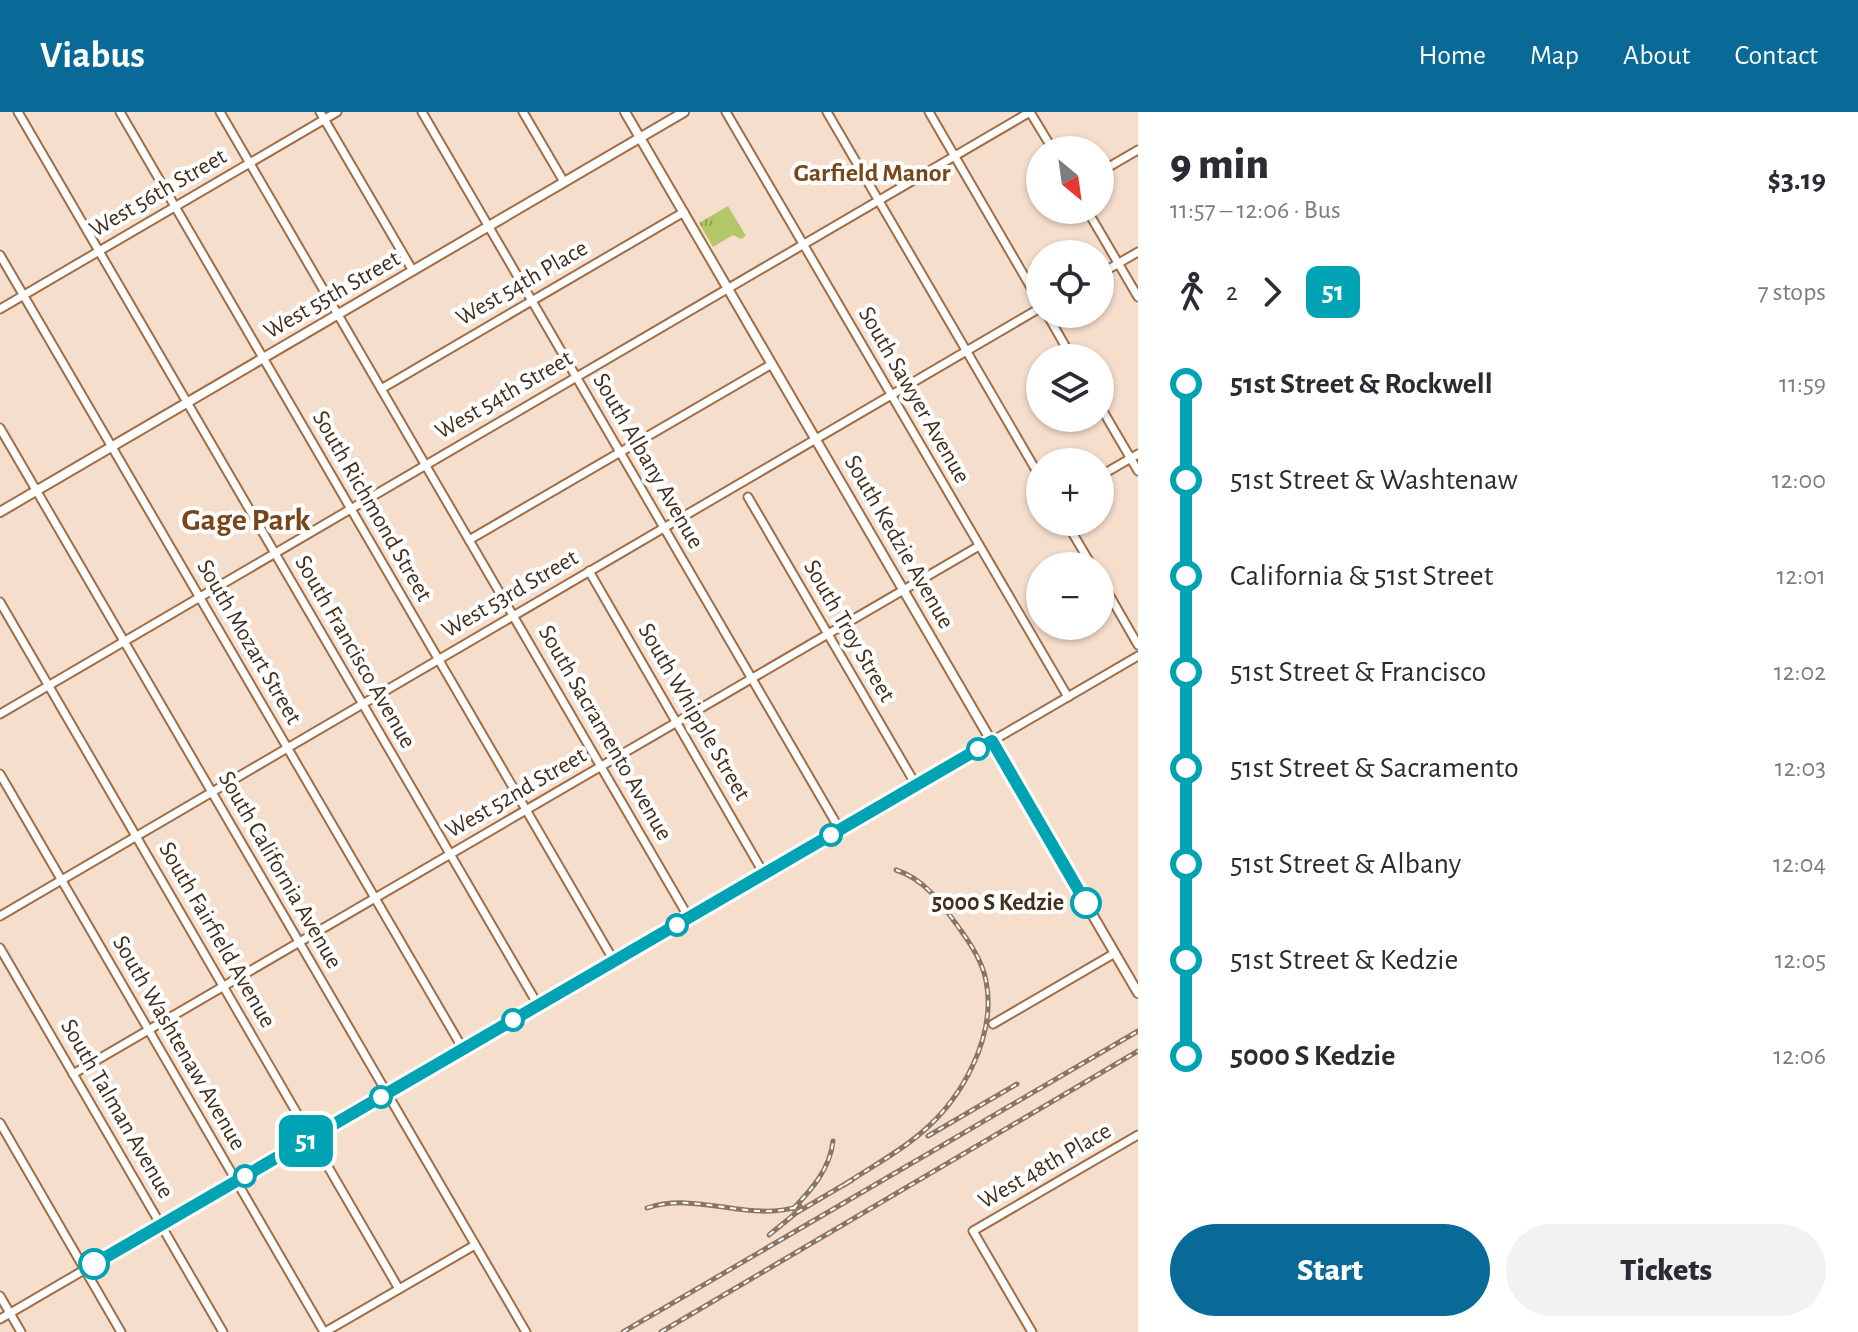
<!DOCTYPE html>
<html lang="en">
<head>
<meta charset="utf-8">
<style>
  :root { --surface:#fff; --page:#f2f2f3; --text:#2b2b33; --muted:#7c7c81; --accent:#096a98 }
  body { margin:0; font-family:"Alegreya Sans",sans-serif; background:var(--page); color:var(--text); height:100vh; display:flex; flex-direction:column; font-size:30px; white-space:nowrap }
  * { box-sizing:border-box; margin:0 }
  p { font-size:26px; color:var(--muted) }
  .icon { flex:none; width:44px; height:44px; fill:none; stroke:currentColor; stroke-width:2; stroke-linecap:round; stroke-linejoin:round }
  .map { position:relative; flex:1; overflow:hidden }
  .details { display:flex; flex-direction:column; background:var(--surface); width:720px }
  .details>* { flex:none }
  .badge { padding:0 16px; border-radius:12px; font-size:28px; line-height:52px }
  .needle { width:52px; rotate:151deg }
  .fabs { position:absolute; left:1026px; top:24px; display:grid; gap:16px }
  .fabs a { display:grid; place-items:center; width:88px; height:88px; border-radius:50%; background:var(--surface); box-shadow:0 2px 6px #0004; font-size:40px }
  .map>.badge { position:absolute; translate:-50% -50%; box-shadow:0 0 0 4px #fff }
  .legs { display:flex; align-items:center; gap:12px; height:88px; padding:0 32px; font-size:26px }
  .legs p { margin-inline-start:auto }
  .summary { display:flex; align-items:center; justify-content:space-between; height:136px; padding:0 32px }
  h1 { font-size:44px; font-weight:800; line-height:60px }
  .cta { display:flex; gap:16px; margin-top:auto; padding:16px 32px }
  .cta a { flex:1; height:92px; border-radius:48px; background:var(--accent); color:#fff; font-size:32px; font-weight:800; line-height:92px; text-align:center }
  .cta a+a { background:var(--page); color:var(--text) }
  ul { padding:0 32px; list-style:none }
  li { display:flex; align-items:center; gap:28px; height:96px; font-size:30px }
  li i { display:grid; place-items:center; width:12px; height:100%; margin:0 10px; background:currentColor }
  li i::after { content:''; width:20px; height:20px; margin:-10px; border:6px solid; border-radius:50%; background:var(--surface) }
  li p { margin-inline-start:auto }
  li:first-child i { background:linear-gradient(#0000 50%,currentColor 0) }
  li:last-child i { background:linear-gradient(currentColor 50%,#0000 0) }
  header { display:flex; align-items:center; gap:48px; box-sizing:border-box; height:112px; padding:0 40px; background:var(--accent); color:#fff }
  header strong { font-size:38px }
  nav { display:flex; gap:44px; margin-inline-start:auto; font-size:28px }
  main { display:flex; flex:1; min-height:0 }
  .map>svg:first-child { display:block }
  .grass { fill:url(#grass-tufts) }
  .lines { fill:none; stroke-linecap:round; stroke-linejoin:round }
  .minor-casing { stroke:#a26d43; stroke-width:11 }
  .major-casing { stroke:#a26d43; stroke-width:12 }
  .minor { stroke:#fff; stroke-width:7 }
  .major { stroke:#fff; stroke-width:8 }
  .rail-casing { stroke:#8a7462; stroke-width:5 }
  .rail { stroke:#fff; stroke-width:2; stroke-dasharray:6; stroke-linecap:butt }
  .line-1-casing { stroke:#fff; stroke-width:18 }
  .line-1 { stroke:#00a3b4; stroke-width:12 }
  .stop-1-dot { fill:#fff; stroke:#00a3b4; stroke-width:4 }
  .labels { text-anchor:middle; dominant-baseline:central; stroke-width:8; stroke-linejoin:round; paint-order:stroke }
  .street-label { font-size:24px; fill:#432d1b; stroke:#fff }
  .stop-label { font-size:24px; font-weight:bold; fill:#432d1b; stroke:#fff; text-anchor:end }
  .neighbourhood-label { font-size:26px; font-weight:bold; fill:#77461b; stroke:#fff }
  .district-label { font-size:32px; font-weight:bold; fill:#77461b; stroke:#fff }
</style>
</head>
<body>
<header>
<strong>Viabus</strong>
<nav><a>Home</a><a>Map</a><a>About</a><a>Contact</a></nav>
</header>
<main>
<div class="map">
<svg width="1138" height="1220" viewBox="0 0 1138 1220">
  <defs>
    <pattern id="grass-tufts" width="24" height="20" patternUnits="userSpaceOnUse" patternTransform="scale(2)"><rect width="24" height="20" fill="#b4c768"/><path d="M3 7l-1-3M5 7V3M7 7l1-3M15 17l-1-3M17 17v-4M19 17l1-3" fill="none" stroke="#94a255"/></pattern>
  </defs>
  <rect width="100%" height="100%" fill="#f6decd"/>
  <!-- grass -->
  <polygon class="grass" points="728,94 746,124 741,127 733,123 713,135 699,111"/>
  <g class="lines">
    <defs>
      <g id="minor">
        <polyline points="18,0 538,893"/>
        <polyline points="120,0 614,849"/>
        <polyline points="220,0 689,806"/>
        <polyline points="320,0 413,159"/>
        <polyline points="422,0 840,718"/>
        <polyline points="523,0 564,70"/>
        <polyline points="726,0 1068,585"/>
        <polyline points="827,0 1040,365"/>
        <polyline points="929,0 1040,191"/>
        <polyline points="1030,0 1053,38"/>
        <polyline points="1100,60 1138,38"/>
        <polyline points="1087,98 1138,185"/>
        <polyline points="0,143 463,937"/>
        <polyline points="1100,162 1138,140"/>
        <polyline points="0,197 337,0"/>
        <polyline points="1047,202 1072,246"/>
        <polyline points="381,277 684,100"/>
        <polyline points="1100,294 1138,359"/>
        <polyline points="0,316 526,1220"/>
        <polyline points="1100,364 1138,342"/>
        <polyline points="748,385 916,673"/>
        <polyline points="1066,410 1092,454"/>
        <polyline points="469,428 772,252"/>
        <polyline points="589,459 764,762"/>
        <polyline points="1100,467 1138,533"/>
        <polyline points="0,490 399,1177"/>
        <polyline points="0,602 1030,0"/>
        <polyline points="0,662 324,1220"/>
        <polyline points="0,804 1040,196"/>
        <polyline points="0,836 223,1220"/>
        <polyline points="993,912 1115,841"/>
        <polyline points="73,962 979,434"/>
        <polyline points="0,1011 121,1220"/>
        <polyline points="0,1184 21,1220"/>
        <polyline points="0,1207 1138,544"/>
        <polyline points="325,1220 475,1133"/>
        <polyline points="1032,1220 973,1119 1138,1023"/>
      </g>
      <g id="major">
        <polyline points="625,0 1138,881"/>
        <polyline points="0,400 684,0"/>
      </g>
    </defs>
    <!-- minor casing -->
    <use href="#minor" class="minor-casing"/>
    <!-- major casing -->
    <use href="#major" class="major-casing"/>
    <!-- minor -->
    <use href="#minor" class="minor"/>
    <!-- major -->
    <use href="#major" class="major"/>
    <defs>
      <g id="rail">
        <polyline points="928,1024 1017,972"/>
        <path d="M844 1073C869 1056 898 1041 921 1021 962 987 997 924 986 869 983 851 972 834 962 820 943 794 927 768 896 758"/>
        <path d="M647 1096C698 1079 749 1111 800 1094"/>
        <path d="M793 1097C812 1077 830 1057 833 1029"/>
        <polyline points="769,1123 796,1101 852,1068"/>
        <polyline points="623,1220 1138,919"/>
        <polyline points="661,1220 1138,939"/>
      </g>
    </defs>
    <!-- rail casing -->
    <use href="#rail" class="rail-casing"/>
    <!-- rail -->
    <use href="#rail" class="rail"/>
  </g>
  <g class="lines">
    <defs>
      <polyline id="line-1" points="94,1152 992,629 1086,791"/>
    </defs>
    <!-- line-1 casing -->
    <use href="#line-1" class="line-1-casing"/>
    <!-- line-1 -->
    <use href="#line-1" class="line-1"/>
  </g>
  <!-- markers -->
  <g class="stop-1-dot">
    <circle cx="978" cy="637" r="10"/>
    <circle cx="831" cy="723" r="10"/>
    <circle cx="1086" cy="791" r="14"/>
    <circle cx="677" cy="813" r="10"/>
    <circle cx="513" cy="908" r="10"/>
    <circle cx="381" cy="985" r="10"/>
    <circle cx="245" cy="1064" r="10"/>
    <circle cx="94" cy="1152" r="14"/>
  </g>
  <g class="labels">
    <!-- street labels -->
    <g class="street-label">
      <text transform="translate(158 81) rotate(-30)">West 56th Street</text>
      <text transform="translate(522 171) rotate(-30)">West 54th Place</text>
      <text transform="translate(332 183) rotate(-30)">West 55th Street</text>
      <text transform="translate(504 283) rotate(-30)">West 54th Street</text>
      <text transform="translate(914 283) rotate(60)">South Sawyer Avenue</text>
      <text transform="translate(648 349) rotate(60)">South Albany Avenue</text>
      <text transform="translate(372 394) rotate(60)">South Richmond Street</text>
      <text transform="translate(899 430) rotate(60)">South Kedzie Avenue</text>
      <text transform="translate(510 482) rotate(-30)">West 53rd Street</text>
      <text transform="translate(849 519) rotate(60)">South Troy Street</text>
      <text transform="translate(249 530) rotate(60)">South Mozart Street</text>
      <text transform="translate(355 540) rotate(60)">South Francisco Avenue</text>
      <text transform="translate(694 600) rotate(60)">South Whipple Street</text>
      <text transform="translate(605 621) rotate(60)">South Sacramento Avenue</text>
      <text transform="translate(516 681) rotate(-30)">West 52nd Street</text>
      <text transform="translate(280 758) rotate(60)">South California Avenue</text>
      <text transform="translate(217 823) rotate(60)">South Fairfield Avenue</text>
      <text transform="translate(179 931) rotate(60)">South Washtenaw Avenue</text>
      <text transform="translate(117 997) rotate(60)">South Talman Avenue</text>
      <text transform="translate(1045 1054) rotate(-30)">West 48th Place</text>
    </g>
    <!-- stop labels -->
    <g class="stop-label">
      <text x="1064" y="791">5000 S Kedzie</text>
    </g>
    <!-- neighbourhood labels -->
    <g class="neighbourhood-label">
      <text x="872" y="61">Garfield Manor</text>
    </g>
    <!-- district labels -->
    <g class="district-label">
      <text x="246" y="408">Gage Park</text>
    </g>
  </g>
</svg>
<div class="fabs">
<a><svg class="needle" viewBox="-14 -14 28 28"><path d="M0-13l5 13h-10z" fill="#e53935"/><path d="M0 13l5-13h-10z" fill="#7c7c81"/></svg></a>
<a><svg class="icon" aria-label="locate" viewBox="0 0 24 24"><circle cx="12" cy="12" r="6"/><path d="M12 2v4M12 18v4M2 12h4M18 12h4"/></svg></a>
<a><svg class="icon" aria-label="layers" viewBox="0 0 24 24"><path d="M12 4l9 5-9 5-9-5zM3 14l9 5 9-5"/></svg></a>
<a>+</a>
<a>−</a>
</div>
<b class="badge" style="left:306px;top:1029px;background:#00a3b4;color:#fff">51</b>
</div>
<section class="details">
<div class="summary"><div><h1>9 min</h1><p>11:57 – 12:06 · Bus</p></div><b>$3.19</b></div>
<div class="legs"><svg class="icon" aria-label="walk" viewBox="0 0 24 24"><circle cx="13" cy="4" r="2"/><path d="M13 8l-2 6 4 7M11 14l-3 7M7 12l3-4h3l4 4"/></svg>2<svg class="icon" aria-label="forward" viewBox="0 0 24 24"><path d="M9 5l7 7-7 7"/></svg><b class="badge" style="background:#00a3b4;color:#fff">51</b><p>7 stops</p></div>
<ul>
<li><i style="color:#00a3b4"></i><b>51st Street &amp; Rockwell</b><p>11:59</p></li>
<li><i style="color:#00a3b4"></i><span>51st Street &amp; Washtenaw</span><p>12:00</p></li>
<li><i style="color:#00a3b4"></i><span>California &amp; 51st Street</span><p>12:01</p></li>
<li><i style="color:#00a3b4"></i><span>51st Street &amp; Francisco</span><p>12:02</p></li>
<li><i style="color:#00a3b4"></i><span>51st Street &amp; Sacramento</span><p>12:03</p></li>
<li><i style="color:#00a3b4"></i><span>51st Street &amp; Albany</span><p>12:04</p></li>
<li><i style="color:#00a3b4"></i><span>51st Street &amp; Kedzie</span><p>12:05</p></li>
<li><i style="color:#00a3b4"></i><b>5000 S Kedzie</b><p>12:06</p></li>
</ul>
<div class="cta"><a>Start</a><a>Tickets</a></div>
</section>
</main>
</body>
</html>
